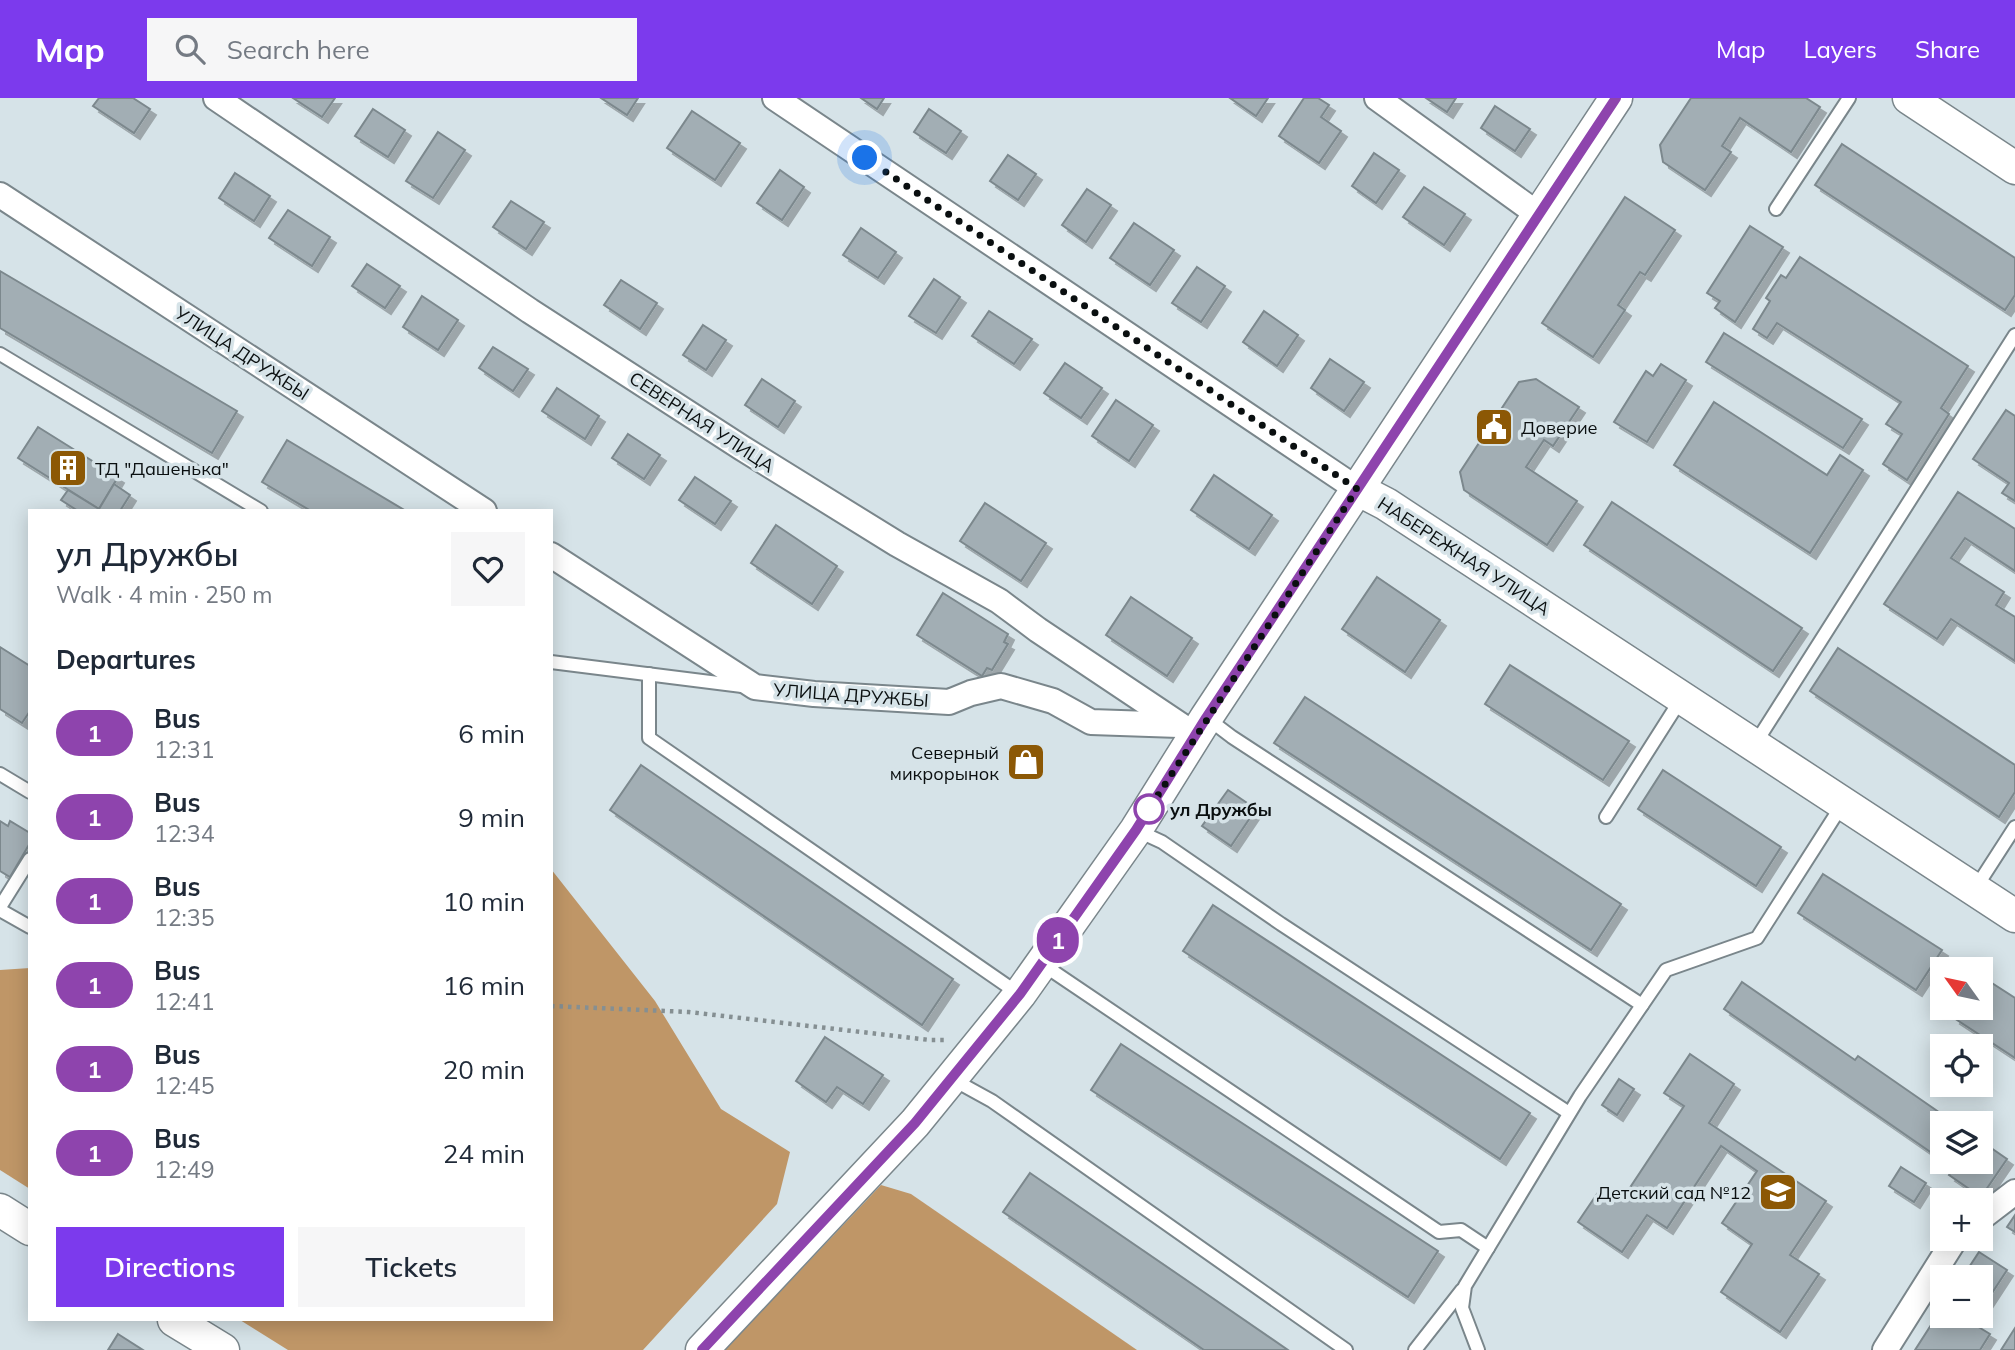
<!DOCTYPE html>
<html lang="en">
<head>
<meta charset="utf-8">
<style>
  :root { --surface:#fff; --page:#f6f6f7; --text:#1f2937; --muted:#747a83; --accent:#7c3aed }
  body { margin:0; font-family:Mulish,sans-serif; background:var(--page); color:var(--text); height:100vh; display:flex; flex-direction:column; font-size:26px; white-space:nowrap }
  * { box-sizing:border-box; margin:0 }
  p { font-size:23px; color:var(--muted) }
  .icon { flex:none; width:38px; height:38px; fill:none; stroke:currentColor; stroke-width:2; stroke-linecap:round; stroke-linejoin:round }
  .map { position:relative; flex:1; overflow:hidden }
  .side { position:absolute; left:28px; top:411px; width:525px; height:812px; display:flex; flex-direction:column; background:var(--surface); border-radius:0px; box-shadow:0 4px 18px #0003 }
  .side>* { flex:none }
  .badge { padding:0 14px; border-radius:23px; font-size:24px; line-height:46px }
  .needle { width:46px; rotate:303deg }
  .buttons { position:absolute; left:1930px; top:859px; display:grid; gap:14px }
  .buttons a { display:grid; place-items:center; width:63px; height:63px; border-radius:0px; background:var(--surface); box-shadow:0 4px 18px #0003; font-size:35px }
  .you { position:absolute; width:35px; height:35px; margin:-18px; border:5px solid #fff; border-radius:50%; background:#1a73e8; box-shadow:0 0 0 10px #1a73e833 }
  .map>.badge { position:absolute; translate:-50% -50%; box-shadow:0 0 0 4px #fff }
  h2 { padding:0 28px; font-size:26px; line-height:63px }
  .round { display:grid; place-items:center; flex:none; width:74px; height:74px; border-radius:0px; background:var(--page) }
  .overview { display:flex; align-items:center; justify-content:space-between; height:119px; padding:0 28px }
  h1 { font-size:33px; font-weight:600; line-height:52px }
  .primary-button { display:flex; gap:14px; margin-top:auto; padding:14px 28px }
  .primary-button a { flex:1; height:80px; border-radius:0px; background:var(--accent); color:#fff; font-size:28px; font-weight:600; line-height:80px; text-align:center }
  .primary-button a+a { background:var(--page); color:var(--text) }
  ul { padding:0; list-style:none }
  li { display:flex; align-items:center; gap:21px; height:84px; padding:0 28px }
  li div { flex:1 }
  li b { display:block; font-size:26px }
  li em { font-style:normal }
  li .badge { min-width:77px; font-weight:700; text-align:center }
  header { display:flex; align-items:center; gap:42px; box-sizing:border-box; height:98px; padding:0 35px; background:var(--accent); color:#fff }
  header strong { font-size:33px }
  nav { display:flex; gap:38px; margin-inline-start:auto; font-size:24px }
  .search { width:490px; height:63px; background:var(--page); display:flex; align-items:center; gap:18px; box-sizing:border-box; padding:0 24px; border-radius:0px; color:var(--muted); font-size:26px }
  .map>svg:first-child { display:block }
  .forest { fill:#bf9667 }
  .building { fill:#a2aeb4; stroke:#7c888d; stroke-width:2; filter:url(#shadow) }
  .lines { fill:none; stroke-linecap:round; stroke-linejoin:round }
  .service-casing { stroke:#7a868b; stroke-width:16 }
  .minor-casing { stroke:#7a868b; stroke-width:28 }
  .tertiary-casing { stroke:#7a868b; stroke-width:35 }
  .path { stroke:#858f92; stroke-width:4.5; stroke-dasharray:3.5 5; stroke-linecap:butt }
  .service { stroke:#fff; stroke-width:12 }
  .minor { stroke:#fff; stroke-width:24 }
  .tertiary { stroke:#fff; stroke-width:32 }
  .line-casing { stroke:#fff; stroke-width:16 }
  .line { stroke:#8e44ad; stroke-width:10 }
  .walk { stroke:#0a0f10; stroke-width:7; stroke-dasharray:0 12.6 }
  .stop-dot { fill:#fff; stroke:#8e44ad; stroke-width:3.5 }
  .labels { text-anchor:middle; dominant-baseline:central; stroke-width:7; stroke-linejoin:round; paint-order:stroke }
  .street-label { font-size:18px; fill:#0a0f10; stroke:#d6e3e8 }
  .poi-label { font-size:18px; fill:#0a0f10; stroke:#d6e3e8; text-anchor:start }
  .stop-label { font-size:18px; font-weight:bold; fill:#0a0f10; stroke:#d6e3e8; text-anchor:start }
</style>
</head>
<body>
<header>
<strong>Map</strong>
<div class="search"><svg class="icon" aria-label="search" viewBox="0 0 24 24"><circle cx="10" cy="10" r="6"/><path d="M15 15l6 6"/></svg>Search here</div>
<nav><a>Map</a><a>Layers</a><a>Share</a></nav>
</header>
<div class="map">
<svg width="2015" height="1252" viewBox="0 0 2015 1252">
  <defs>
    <filter id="shadow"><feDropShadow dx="6" dy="6" stdDeviation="0" flood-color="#0004"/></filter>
  </defs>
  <rect width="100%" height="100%" fill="#d6e3e8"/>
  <!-- forest -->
  <g class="forest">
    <polygon points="551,771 655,903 721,1011 790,1054 777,1106 643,1252 288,1252 240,1222 551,1222"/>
    <polygon points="30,870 30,1091 0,1072 0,872"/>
    <polygon points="881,1087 911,1096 1137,1252 725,1252"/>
  </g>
  <!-- building -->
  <g class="building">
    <polygon points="99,0 133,0 150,11 134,35 93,8"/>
    <polygon points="293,0 335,0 322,19"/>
    <polygon points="601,0 638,0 627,17"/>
    <polygon points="861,0 884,0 877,11"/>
    <polygon points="1230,0 1268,0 1256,18"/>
    <polygon points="1304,0 1318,0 1329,7 1321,19 1341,33 1319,65 1279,38"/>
    <polygon points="1426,0 1456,0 1447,14"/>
    <polygon points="1691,0 1806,0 1820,9 1791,54 1740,20 1722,48 1731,54 1705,92 1663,64 1660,47"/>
    <polygon points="1495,8 1530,31 1515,53 1481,30"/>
    <polygon points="373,11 405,32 388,59 355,38"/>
    <polygon points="929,11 961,33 946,55 914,34"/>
    <polygon points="692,13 740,45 715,82 667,50"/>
    <polygon points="438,34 465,52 433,100 406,83"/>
    <polygon points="1842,46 2015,160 2015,197 2005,212 1815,87"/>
    <polygon points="1374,55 1399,72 1376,105 1352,88"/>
    <polygon points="1008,57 1036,76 1018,102 990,83"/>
    <polygon points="780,72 804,89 782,122 757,105"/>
    <polygon points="235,75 270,98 254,123 219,100"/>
    <polygon points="1424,89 1465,116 1444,147 1403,119"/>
    <polygon points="1087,91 1111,107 1086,144 1062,127"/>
    <polygon points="1625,99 1675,132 1645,177 1640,174 1618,207 1625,212 1593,259 1542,225"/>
    <polygon points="511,103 544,124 526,151 493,129"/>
    <polygon points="288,112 330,139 312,168 269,140"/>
    <polygon points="1134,125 1174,152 1150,187 1110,160"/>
    <polygon points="1750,128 1783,149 1735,224 1715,210 1720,203 1707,195"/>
    <polygon points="861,130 896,154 878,180 843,157"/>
    <polygon points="1800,159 1968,268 1941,310 1949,316 1907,382 1883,366 1902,336 1886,326 1901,304 1777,225 1767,240 1753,231 1770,203 1766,200 1781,177 1786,180"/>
    <polygon points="367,166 400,188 385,210 352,188"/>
    <polygon points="1197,169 1225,188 1201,224 1172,205"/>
    <polygon points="0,173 237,313 212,355 0,230"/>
    <polygon points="934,181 960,199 936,235 909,218"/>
    <polygon points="621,182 657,205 640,231 604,207"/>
    <polygon points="422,198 458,222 438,252 403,229"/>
    <polygon points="989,213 1032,241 1014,266 972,238"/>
    <polygon points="1264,213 1298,237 1277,268 1243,244"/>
    <polygon points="703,227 726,242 706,272 683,257"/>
    <polygon points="1724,235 1862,321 1843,350 1706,264"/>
    <polygon points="493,249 528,271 513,293 479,270"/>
    <polygon points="1330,261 1364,284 1344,313 1311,290"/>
    <polygon points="1065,265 1102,290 1081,320 1044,295"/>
    <polygon points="1661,266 1686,282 1647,344 1614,324 1646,273 1653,278"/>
    <polygon points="762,281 795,303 778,329 745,307"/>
    <polygon points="1536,281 1579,309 1553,348 1544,342 1526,369 1577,403 1547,447 1464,392 1460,374 1519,284"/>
    <polygon points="557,290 599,318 585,341 542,313"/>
    <polygon points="1116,302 1153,327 1129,363 1092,338"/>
    <polygon points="1714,304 1827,377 1840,357 1863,372 1810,455 1674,367"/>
    <polygon points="2006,312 2015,318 2015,403 2002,395 2009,385 1973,361"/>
    <polygon points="38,329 118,379 99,411 18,360"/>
    <polygon points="628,336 660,357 644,381 612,360"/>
    <polygon points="287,342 406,413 311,413 262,384"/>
    <polygon points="1214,377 1272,417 1249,451 1191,412"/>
    <polygon points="695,379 731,403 715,426 679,402"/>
    <polygon points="114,386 130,397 120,413 78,413 61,402 68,392 99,411"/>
    <polygon points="1958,394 2015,431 2015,473 1965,440 1951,460 2004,494 1996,507 2015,519 2015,563 1951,521 1937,541 1884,506"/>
    <polygon points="1612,404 1802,530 1773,573 1584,447"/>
    <polygon points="985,405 1046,445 1021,483 960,443"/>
    <polygon points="776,427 837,468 812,506 751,465"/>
    <polygon points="1377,479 1440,522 1405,574 1342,531"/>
    <polygon points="943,495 1008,536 1004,544 1008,546 992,572 987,570 982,578 917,537"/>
    <polygon points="1131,499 1192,540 1167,578 1106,537"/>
    <polygon points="0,549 30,568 30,613 22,625 0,611"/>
    <polygon points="1838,550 2015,667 2015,694 1999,719 1810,593"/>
    <polygon points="1510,567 1629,643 1603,682 1485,606"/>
    <polygon points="1305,599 1621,806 1591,852 1274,645"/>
    <polygon points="641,667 953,881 922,927 610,712"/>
    <polygon points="1663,672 1781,749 1756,788 1638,711"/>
    <polygon points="1228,692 1256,711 1231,748 1202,728"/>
    <polygon points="0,723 8,728 10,723 30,735 30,745 10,779 0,773"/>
    <polygon points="1823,776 1942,852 1916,892 1798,815"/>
    <polygon points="1213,807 1530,1015 1500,1061 1183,853"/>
    <polygon points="1981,878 2015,900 2015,960 1954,920 1961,910 1981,910"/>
    <polygon points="1742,884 1855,962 1858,958 1956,1026 1942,1026 1942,1062 1724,911"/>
    <polygon points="825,939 883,977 863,1006 837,989 826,1004 796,983"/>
    <polygon points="1121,946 1438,1153 1408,1199 1091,992"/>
    <polygon points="1690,956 1734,986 1709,1025 1826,1103 1790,1157 1819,1176 1780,1234 1721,1194 1752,1146 1722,1125 1757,1073 1721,1048 1667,1130 1647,1117 1622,1154 1578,1124 1603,1087 1623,1100 1684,1008 1664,995"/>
    <polygon points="1619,981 1634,991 1617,1017 1602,1007"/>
    <polygon points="1981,1043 2007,1061 1981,1099 1949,1077 1954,1070 1945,1064 1981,1064"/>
    <polygon points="1901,1069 1926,1085 1914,1104 1889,1088"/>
    <polygon points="1030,1075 1195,1188 1288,1252 1204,1252 1003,1114"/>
    <polygon points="2015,1117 2015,1134 2007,1129"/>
    <polygon points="1979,1154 2007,1172 1981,1212 1981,1180 1962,1180"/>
    <polygon points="1942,1210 1942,1218 1977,1218 1972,1225 1990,1236 1980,1252 1915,1252"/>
    <polygon points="2015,1230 2015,1252 2001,1252"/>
    <polygon points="118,1236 143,1252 108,1252"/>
  </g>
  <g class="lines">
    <defs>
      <g id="service">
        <polyline points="1776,111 1849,0"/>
        <polyline points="0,256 261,413"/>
        <polyline points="551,564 742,588"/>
        <polyline points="649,576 649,640 1019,896"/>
        <polyline points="1207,620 1232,639 1642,907"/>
        <polyline points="1755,646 2015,237"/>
        <polyline points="0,676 30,694"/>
        <polyline points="1606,719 1681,601"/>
        <polyline points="1136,732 1162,744 1281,826 1569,1015"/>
        <polyline points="1975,791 2015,729"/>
        <polyline points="0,809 30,761"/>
        <polyline points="0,812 30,829"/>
        <polyline points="1042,866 1439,1134 1461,1132 1488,1150"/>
        <polyline points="952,981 992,1003 1346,1252"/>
        <polyline points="1415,1252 1462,1192"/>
        <polyline points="1478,1252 1462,1210 1465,1188 1580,998 1666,872 1757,840 1842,707"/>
      </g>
      <g id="minor">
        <polyline points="216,0 530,213 742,350 897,446 999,503 1038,532 1195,637"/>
        <polyline points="775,0 1357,391"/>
        <polyline points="1377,0 1539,117"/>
        <polyline points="0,97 484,413"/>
        <polyline points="551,457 755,589 814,596 949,604 971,595 1001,588 1053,603 1091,624 1179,627"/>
        <polyline points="1981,1120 2015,1094"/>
        <polyline points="1885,1252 1955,1141"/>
      </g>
      <g id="tertiary">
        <polyline points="1909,0 2015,70"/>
        <polyline points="1357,391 1386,406 2015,818"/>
        <polyline points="0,1112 30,1131"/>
        <polyline points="174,1222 223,1252"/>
        <polyline points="702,1252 915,1025 1020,896 1136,732 1206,620 1616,0"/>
      </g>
    </defs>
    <!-- service casing -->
    <use href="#service" class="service-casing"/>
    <!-- minor casing -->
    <use href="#minor" class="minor-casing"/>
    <!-- tertiary casing -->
    <use href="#tertiary" class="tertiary-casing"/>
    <!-- path -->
    <polyline class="path" points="551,908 689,914 930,942 948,942"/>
    <!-- service -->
    <use href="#service" class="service"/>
    <!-- minor -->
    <use href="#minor" class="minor"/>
    <!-- tertiary -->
    <use href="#tertiary" class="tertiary"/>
  </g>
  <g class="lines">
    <defs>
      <polyline id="line" points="702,1252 915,1025 1020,896 1136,732 1206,620 1616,0"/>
    </defs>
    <!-- line casing -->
    <use href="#line" class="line-casing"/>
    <!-- line -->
    <use href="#line" class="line"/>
    <!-- walk -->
    <polyline class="walk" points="865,60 1357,391 1149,711"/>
  </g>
  <!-- icons -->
  <defs>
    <symbol id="civic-square" viewBox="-11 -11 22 22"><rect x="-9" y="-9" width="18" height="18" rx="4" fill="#8c5805" stroke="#d6e3e8"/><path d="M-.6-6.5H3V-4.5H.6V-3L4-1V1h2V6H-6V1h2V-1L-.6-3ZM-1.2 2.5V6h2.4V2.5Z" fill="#fff"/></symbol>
    <symbol id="building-square" viewBox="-11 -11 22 22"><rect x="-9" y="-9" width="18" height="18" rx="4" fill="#8c5805" stroke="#d6e3e8"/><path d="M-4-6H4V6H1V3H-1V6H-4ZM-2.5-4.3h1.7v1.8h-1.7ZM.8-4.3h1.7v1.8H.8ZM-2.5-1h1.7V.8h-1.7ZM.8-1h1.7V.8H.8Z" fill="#fff"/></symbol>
    <symbol id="shop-square" viewBox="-11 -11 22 22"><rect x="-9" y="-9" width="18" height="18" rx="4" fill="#8c5805" stroke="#d6e3e8"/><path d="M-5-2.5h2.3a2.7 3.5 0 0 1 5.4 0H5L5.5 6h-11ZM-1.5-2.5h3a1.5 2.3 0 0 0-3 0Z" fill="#fff"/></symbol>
    <symbol id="school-square" viewBox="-11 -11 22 22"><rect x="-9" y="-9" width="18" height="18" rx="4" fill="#8c5805" stroke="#d6e3e8"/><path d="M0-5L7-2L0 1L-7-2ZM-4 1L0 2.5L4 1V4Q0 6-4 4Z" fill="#fff"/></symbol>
  </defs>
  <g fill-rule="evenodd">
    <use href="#civic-square" x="1472" y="307" width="44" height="44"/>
    <use href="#building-square" x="46" y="348" width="44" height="44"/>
    <use href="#shop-square" x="1004" y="642" width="44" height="44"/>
    <use href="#school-square" x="1756" y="1072" width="44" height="44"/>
  </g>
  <!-- markers -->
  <circle class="stop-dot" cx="1149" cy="711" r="14"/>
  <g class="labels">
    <!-- street labels -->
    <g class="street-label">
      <text transform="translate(242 255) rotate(33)">УЛИЦА ДРУЖБЫ</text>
      <text transform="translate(702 324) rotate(33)">СЕВЕРНАЯ УЛИЦА</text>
      <text transform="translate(1464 458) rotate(33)">НАБЕРЕЖНАЯ УЛИЦА</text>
      <text transform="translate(851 597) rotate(4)">УЛИЦА ДРУЖБЫ</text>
    </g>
    <!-- poi labels -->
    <g class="poi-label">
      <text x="1521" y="329">Доверие</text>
      <text x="95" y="370">ТД "Дашенька"</text>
      <text x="999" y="654" text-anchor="end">Северный<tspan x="999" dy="21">микрорынок</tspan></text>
      <text x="1751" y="1094" text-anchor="end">Детский сад №12</text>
    </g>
    <!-- stop labels -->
    <g class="stop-label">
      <text x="1170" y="711">ул Дружбы</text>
    </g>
  </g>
</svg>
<div class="buttons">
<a><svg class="needle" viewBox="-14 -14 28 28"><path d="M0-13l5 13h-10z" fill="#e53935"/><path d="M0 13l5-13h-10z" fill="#747a83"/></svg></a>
<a><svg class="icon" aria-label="locate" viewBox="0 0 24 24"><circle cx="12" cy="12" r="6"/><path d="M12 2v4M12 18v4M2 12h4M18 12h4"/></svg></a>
<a><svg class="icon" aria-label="layers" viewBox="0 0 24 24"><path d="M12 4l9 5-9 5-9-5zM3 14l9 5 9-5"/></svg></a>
<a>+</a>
<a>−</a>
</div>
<div class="you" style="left:865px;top:60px"></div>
<b class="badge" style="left:1058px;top:842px;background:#8e44ad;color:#fff">1</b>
<section class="side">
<div class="overview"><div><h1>ул Дружбы</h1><p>Walk · 4 min · 250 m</p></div><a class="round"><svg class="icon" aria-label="heart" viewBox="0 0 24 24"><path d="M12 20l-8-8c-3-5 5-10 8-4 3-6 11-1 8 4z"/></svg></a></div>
<h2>Departures</h2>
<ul>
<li><span class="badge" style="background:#8e44ad;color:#fff">1</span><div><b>Bus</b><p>12:31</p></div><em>6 min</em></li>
<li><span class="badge" style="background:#8e44ad;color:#fff">1</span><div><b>Bus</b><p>12:34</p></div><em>9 min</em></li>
<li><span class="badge" style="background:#8e44ad;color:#fff">1</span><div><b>Bus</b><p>12:35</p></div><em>10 min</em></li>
<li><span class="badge" style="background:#8e44ad;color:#fff">1</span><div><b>Bus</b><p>12:41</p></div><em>16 min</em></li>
<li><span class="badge" style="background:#8e44ad;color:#fff">1</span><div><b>Bus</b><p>12:45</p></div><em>20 min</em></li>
<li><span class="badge" style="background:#8e44ad;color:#fff">1</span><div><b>Bus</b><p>12:49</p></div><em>24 min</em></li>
</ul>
<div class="primary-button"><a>Directions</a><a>Tickets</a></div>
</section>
</div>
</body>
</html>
